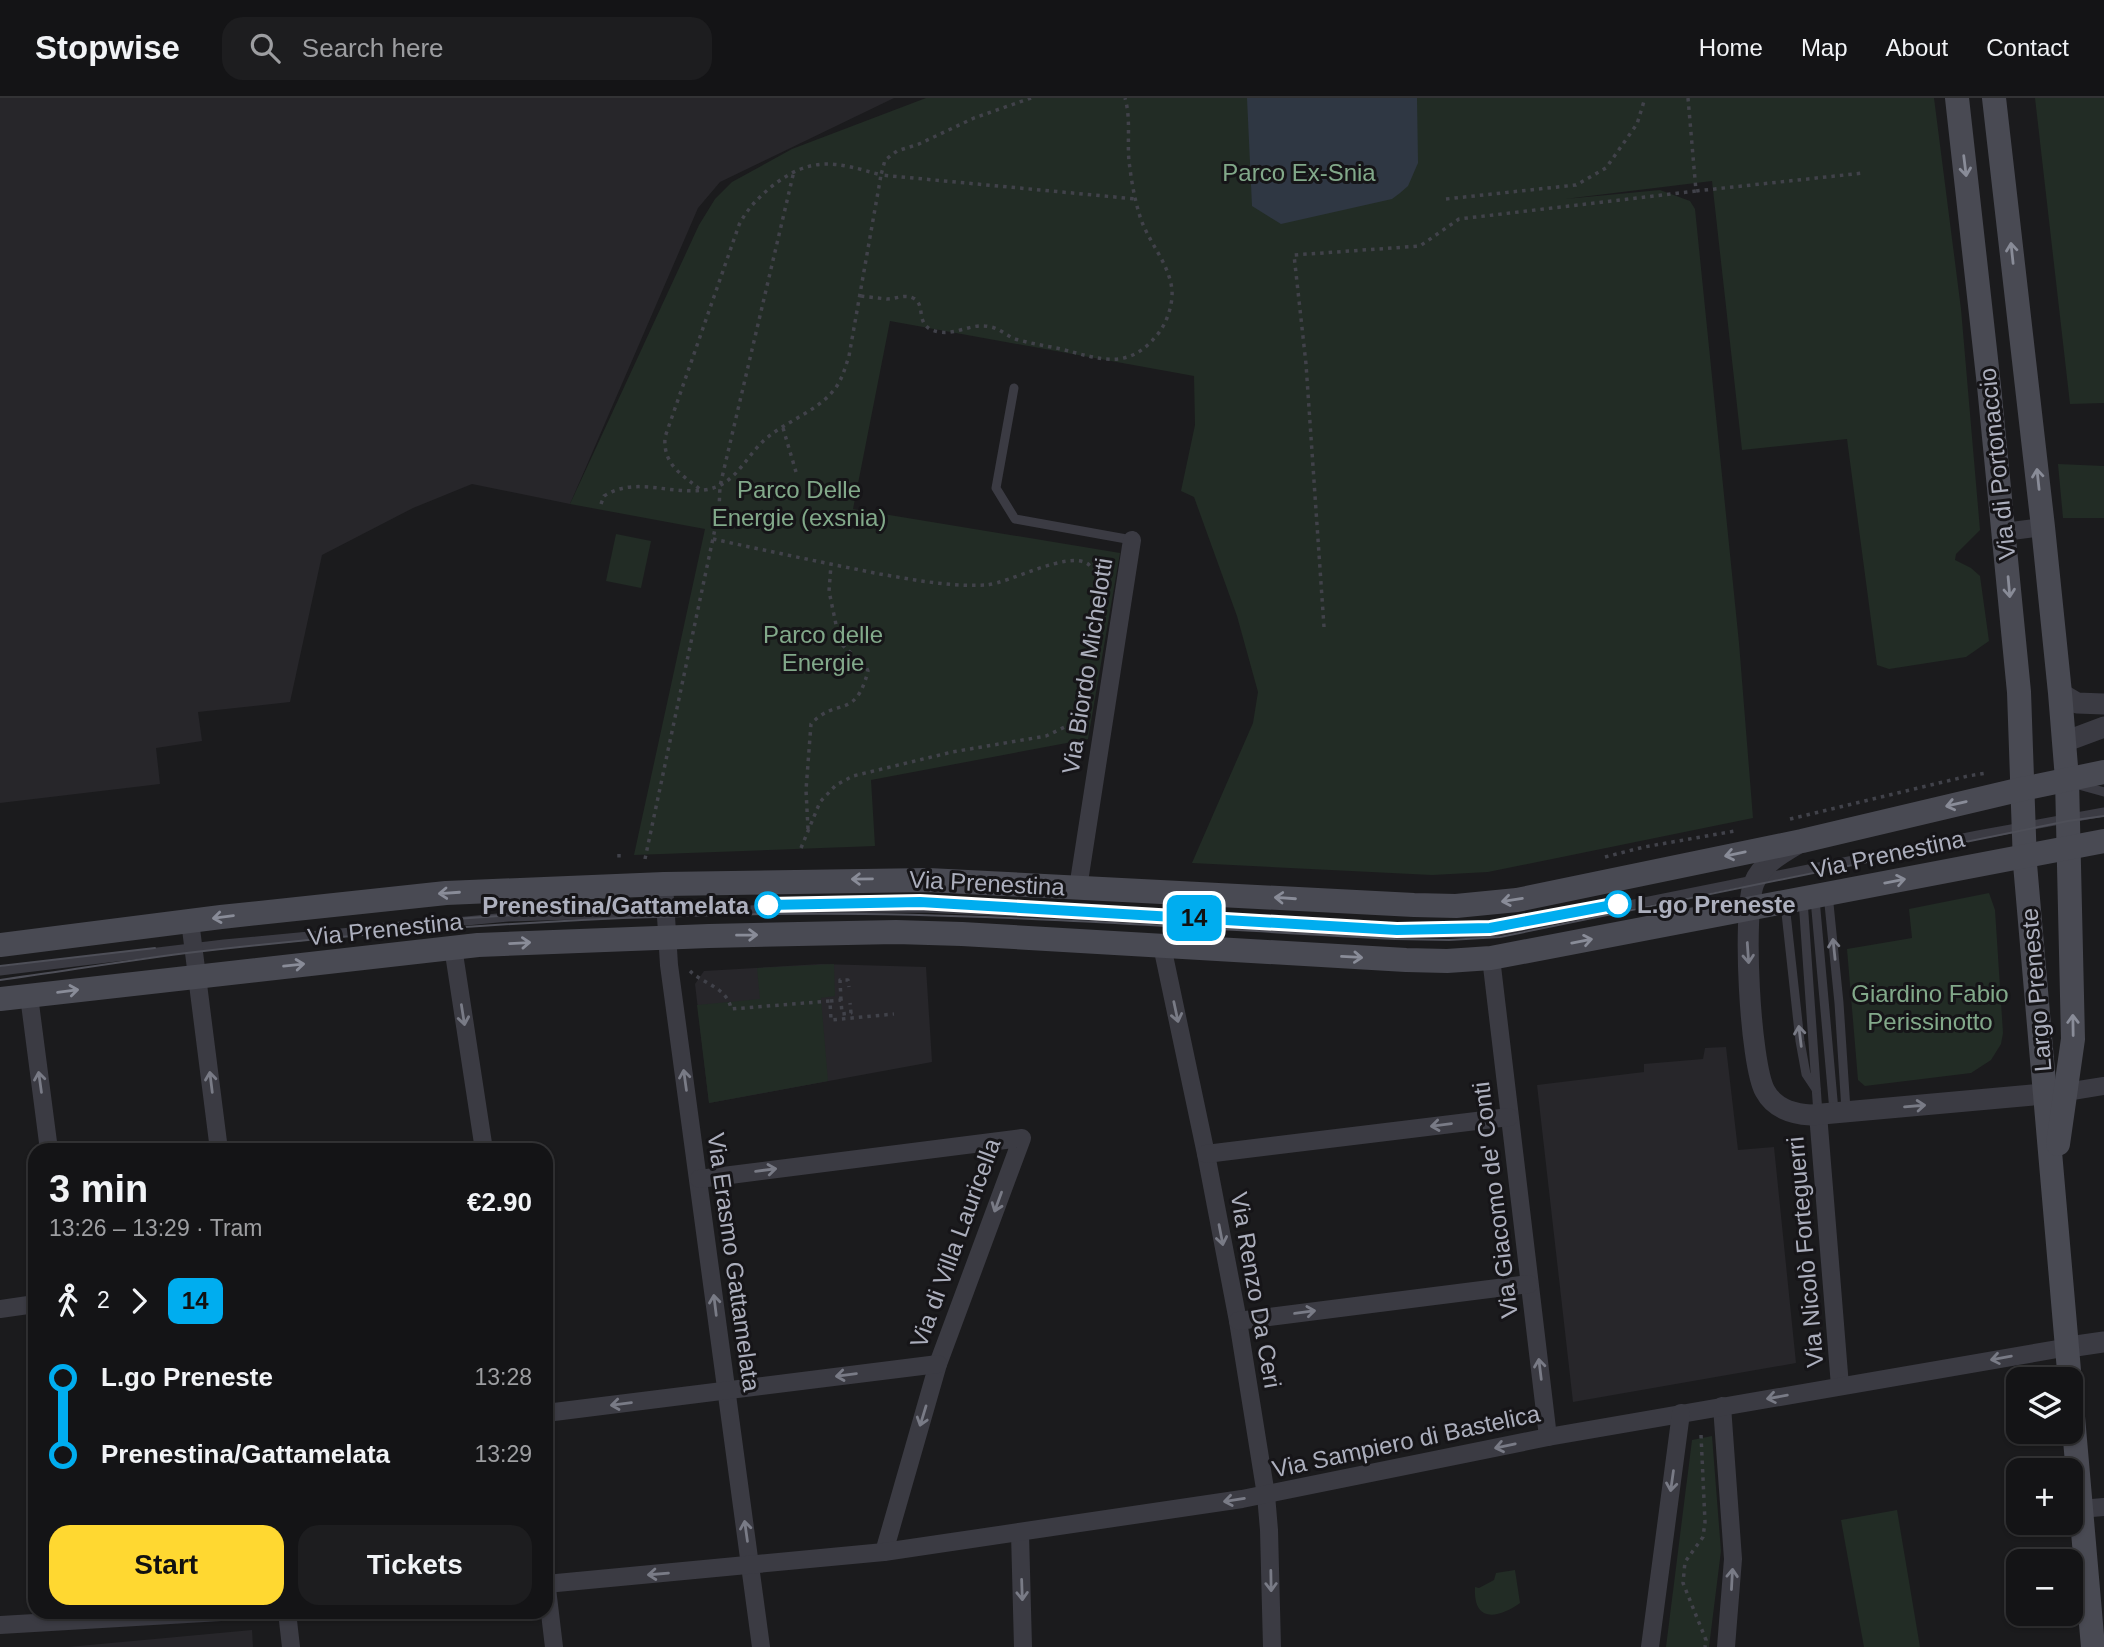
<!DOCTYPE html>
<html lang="en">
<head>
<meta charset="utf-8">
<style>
  :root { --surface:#141416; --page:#1d1d1f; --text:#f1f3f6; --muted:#9d9ea1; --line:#333335; --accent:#ffd831 }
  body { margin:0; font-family:Helvetica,sans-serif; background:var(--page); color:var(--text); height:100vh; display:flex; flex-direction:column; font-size:26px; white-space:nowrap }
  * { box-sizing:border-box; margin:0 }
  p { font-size:23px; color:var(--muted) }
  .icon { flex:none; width:38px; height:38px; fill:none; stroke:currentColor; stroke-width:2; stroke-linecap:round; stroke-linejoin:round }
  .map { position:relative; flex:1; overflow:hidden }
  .panel { position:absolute; left:28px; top:1045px; width:525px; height:476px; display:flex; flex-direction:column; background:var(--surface); border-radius:21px; box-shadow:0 2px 5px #0004,0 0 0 2px var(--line) }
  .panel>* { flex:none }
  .badge { padding:0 14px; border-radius:10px; font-size:24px; line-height:46px }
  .tools { position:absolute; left:2006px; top:1269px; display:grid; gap:14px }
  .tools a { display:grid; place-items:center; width:77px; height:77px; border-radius:14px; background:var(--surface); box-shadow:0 2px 5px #0004,0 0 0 2px var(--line); font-size:35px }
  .map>.badge { position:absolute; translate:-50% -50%; box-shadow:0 0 0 4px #fff }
  .legs { display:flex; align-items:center; gap:10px; height:77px; padding:0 21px; font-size:23px }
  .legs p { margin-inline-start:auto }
  .summary { display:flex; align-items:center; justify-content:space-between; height:119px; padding:0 21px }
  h1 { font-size:38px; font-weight:600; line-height:52px }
  .button { display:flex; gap:14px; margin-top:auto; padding:14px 21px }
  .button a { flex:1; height:80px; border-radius:21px; background:var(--accent); color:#111; font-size:28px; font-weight:600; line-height:80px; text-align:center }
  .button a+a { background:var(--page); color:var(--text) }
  ul { padding:0 21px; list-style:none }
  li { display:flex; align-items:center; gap:24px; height:77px; font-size:26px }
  li i { display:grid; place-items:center; width:10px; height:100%; margin:0 9px; background:currentColor }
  li i::after { content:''; width:18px; height:18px; margin:-9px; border:5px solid; border-radius:50%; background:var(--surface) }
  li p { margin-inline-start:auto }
  li:first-child i { background:linear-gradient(#0000 50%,currentColor 0) }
  li:last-child i { background:linear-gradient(currentColor 50%,#0000 0) }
  header { display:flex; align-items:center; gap:42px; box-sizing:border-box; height:98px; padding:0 35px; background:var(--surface); border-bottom:2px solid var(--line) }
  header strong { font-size:33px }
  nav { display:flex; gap:38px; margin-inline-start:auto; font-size:24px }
  .search { width:490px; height:63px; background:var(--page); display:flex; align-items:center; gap:18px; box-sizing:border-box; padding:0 24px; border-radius:21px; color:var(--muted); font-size:26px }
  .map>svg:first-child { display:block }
  .built { fill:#27262a }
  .green { fill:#222c25 }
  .water { fill:#2f3743 }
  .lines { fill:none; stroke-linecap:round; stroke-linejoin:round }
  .path { stroke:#41424a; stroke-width:3.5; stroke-dasharray:3.5 5; stroke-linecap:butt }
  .service { stroke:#3b3b43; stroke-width:9 }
  .minor { stroke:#3b3b43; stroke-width:18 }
  .tertiary { stroke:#3b3b43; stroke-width:21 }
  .secondary { stroke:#494a53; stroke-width:24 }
  .tram { stroke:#4e4f58; stroke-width:2 }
  .oneway { stroke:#898c98 }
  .oneway2 { stroke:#797b86 }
  .line-1-casing { stroke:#fff; stroke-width:16 }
  .line-1 { stroke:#00adef; stroke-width:10 }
  .stop-1-dot { fill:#fff; stroke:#00adef; stroke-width:3.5 }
  .labels { text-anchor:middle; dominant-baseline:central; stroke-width:6; stroke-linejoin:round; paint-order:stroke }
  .park-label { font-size:24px; fill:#82a98a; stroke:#161518 }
  .street-label { font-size:24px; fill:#acafbd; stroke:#161518 }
  .stop-label { font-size:24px; font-weight:bold; fill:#acafbd; stroke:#161518; text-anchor:start }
</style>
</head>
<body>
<header>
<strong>Stopwise</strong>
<div class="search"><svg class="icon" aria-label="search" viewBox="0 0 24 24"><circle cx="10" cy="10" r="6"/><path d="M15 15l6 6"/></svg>Search here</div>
<nav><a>Home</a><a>Map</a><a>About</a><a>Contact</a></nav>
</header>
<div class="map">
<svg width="2104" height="1549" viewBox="0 0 2104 1549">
  <rect width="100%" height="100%" fill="#1b1b1d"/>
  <!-- built -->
  <g class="built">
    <polygon points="0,0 894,0 720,84 698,110 570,406 472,386 413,410 322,457 290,604 198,614 202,643 156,650 160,686 0,705"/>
    <polygon points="821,866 926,869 932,964 709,1005 695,886 704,873"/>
    <polygon points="1726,949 1738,1052 1774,1049 1796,1265 1573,1304 1537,987 1644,974 1644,966 1703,961 1705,950"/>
    <polygon points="252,1532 253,1549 68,1549"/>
  </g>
  <!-- green -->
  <g class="green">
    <polygon points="926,0 1934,0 1961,211 1980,432 1956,456 1955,462 1971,470 1980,478 1989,543 1966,559 1889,571 1877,567 1847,341 1742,352 1712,83 1565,101 1660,92 1690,103 1695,111 1739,545 1753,720 1488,774 1432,777 1192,765 1253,625 1258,594 1237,518 1194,399 1181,393 1195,327 1194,278 890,223 853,411 1120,455 1088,641 871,682 875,748 634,757 705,431 570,406 699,127 715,101 732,84 792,51"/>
    <polygon points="2035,0 2104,0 2104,305 2070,306"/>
    <polygon points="2058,366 2104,368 2104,420 2063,420"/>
    <polygon points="616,436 651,443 641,490 606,483"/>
    <polygon points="1989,795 1995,812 2003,935 2001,946 1991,962 1971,975 1865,988 1858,982 1847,851 1912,840 1909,811"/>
    <polygon points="834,866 835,898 821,900 828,983 709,1005 697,907 760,901 757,870"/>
    <polygon points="1712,1338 1721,1453 1709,1549 1666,1549 1692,1342"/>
    <polygon points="1897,1412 1920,1549 1864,1549 1841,1422"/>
    <path d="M1515 1472 1520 1505C1499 1520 1473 1526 1475 1489L1479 1490 1494 1482 1496 1475Z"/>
  </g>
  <!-- water -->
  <polygon class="water" points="1247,0 1417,0 1418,65 1408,88 1400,95 1392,101 1281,126 1252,108"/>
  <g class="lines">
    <!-- path -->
    <g class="path">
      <polyline points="1031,0 974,20 919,46 897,53 885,62 881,77 1136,101"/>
      <polyline points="1688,0 1696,93 1863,75"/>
      <polyline points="1446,101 1576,87 1606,70 1637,26 1645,0"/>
      <path d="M861 198C869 199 878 200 887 201 896 201 904 196 913 200 928 207 912 229 939 234 958 237 972 224 991 229 1001 231 1009 240 1019 242 1033 246 1047 248 1061 251 1100 261 1128 273 1157 237 1166 227 1173 207 1172 193 1170 165 1146 142 1139 115 1134 99 1131 80 1129 63 1127 42 1131 21 1125 0"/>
      <polyline points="783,330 796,374"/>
      <path d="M601 406 604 398C635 378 669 397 704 392 737 388 745 357 768 339 789 322 817 313 834 292 842 282 845 270 849 258L881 77C836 64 811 57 771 89 758 100 747 111 739 127L665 339C663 368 682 376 702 393"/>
      <path d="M713 441C768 453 824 465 880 476 915 482 950 489 986 487 1010 485 1068 452 1088 466 1110 482 1098 525 1095 547"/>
      <polyline points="1324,529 1306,266 1294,157 1420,148 1459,121 1696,93"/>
      <polyline points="1790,721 1968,678 1987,675"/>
      <path d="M808 731 806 692 811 626C837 598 855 623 868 573 862 559 845 555 839 541L829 493 831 467"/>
      <polyline points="801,750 820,704 836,687 853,678 952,654 1046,638 1067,628 1081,612 1092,569"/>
      <polyline points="619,756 619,762"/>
      <polyline points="1605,759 1644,749 1735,733"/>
      <polyline points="645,761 719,412 720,388 794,73"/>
      <path d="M690 873C702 885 728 890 731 911L830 903 831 922 894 916"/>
      <polyline points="841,902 840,882 848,882 849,889"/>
      <polyline points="830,903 841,902 842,916 851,915 850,905"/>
      <polyline points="1701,1337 1705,1424 1703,1439 1685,1464 1683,1485 1706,1542 1705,1549"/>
    </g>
    <!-- service -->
    <g class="service">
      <polyline points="1014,290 996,390 1015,421 1132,442"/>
      <polyline points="2075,686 2104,694"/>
      <polyline points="1828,796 1839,905 1846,1012"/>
      <polyline points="1815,801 1834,1013"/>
      <polyline points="1803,802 1818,1016"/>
      <polyline points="1785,806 1800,943 1806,976 1816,991"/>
      <polyline points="0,873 224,846 508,819 777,811 922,810 1036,815 1396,836 1489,835 1978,737 2104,714"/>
    </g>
    <!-- minor -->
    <g class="minor">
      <polyline points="2004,434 2043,429"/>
      <polyline points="664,786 669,867 761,1549"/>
      <polyline points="1078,790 1132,442"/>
      <polyline points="190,823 219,1052"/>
      <polyline points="1162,848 1206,1056 1238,1223 1266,1397 1269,1432 1272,1549"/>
      <polyline points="453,849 484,1052"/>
      <polyline points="1491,860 1548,1339"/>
      <polyline points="29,898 49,1052"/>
      <polyline points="2066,994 2104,988"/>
      <polyline points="1818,1016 1840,1288"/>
      <polyline points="1206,1056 1509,1019"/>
      <polyline points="699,1081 1022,1040 938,1266 884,1454"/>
      <polyline points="0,1211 35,1206"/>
      <polyline points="1238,1223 1529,1186"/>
      <polyline points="1722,1308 1733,1461 1726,1549"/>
      <polyline points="546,1315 938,1266"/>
      <polyline points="2080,1411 2104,1409"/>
      <polyline points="1020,1435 1023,1549"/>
      <polyline points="546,1482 554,1549"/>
      <polyline points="546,1486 884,1454 1242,1401 1548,1339 2069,1249"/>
      <polyline points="287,1514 291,1549"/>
      <polyline points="0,1527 221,1514"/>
      <polyline points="1650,1549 1681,1315"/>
    </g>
    <!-- tertiary -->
    <g class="tertiary">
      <polyline points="2060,595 2077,605 2104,606"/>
      <polyline points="2064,644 2104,629"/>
      <path d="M1797 746C1780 756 1761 767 1754 785 1742 814 1750 966 1765 993 1774 1010 1793 1016 1811 1017L2044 996"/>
      <polyline points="2069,1249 2104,1244"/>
    </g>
    <!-- secondary -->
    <g class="secondary">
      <polyline points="1957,0 1989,288 2019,594 2025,766 2093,1549"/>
      <polyline points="1994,0 2043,429 2060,595 2067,681 2073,941 2058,1046"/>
      <polyline points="0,847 221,819 446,795 664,786 928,782 1414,807 1456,808 1517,802 1802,743 2022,691 2104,674"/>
      <polyline points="0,901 478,847 709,838 896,834 962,836 1406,862 1447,863 1491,860 2104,743"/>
    </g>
    <!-- tram -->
    <g class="tram">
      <polyline points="807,806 889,803 989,808"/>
      <polyline points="381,826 559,814"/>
      <polyline points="0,868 155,850"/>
      <path d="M0 882C65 873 130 862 195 854 385 832 578 819 770 816 979 813 1187 830 1395 841L1449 842 1500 839 2068 723 2104 718"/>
    </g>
  </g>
  <!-- one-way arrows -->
  <defs><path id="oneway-shaft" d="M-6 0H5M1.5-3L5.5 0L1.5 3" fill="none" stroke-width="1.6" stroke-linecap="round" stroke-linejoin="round" transform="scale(1.75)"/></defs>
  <g class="oneway">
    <use href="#oneway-shaft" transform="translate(1965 68) rotate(83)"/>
    <use href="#oneway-shaft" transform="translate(2012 155) rotate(-96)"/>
    <use href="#oneway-shaft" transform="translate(2038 381) rotate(-96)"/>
    <use href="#oneway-shaft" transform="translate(2009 489) rotate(85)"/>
    <use href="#oneway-shaft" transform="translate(1956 706) rotate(167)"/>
    <use href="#oneway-shaft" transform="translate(1735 756) rotate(168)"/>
    <use href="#oneway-shaft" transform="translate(862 781) rotate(179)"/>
    <use href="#oneway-shaft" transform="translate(1895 783) rotate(-11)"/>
    <use href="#oneway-shaft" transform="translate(449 795) rotate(176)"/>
    <use href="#oneway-shaft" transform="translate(1285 800) rotate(-176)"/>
    <use href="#oneway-shaft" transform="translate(1512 802) rotate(171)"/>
    <use href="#oneway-shaft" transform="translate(223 819) rotate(173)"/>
    <use href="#oneway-shaft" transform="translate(747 837) rotate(-1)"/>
    <use href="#oneway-shaft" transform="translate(1582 843) rotate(-11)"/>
    <use href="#oneway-shaft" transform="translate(520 845) rotate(-3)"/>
    <use href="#oneway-shaft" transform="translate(1352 859) rotate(3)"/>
    <use href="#oneway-shaft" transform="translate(294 867) rotate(-6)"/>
    <use href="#oneway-shaft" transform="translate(68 893) rotate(-7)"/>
    <use href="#oneway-shaft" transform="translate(2073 927) rotate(-91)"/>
  </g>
  <g class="oneway2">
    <use href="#oneway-shaft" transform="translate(1834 851) rotate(-96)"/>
    <use href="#oneway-shaft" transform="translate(1748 855) rotate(86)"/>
    <use href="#oneway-shaft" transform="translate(1176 914) rotate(78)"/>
    <use href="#oneway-shaft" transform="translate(463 917) rotate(81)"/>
    <use href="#oneway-shaft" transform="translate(1800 938) rotate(-97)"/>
    <use href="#oneway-shaft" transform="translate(685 982) rotate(-98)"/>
    <use href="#oneway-shaft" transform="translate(40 984) rotate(-98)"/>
    <use href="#oneway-shaft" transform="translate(211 984) rotate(-97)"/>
    <use href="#oneway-shaft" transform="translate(1915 1008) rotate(-5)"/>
    <use href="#oneway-shaft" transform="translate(1441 1027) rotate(173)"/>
    <use href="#oneway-shaft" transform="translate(766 1072) rotate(-7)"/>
    <use href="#oneway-shaft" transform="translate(998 1104) rotate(110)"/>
    <use href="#oneway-shaft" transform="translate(1221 1137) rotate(79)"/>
    <use href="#oneway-shaft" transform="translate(715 1207) rotate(-97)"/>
    <use href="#oneway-shaft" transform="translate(1305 1214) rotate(-8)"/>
    <use href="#oneway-shaft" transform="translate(2001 1260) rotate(170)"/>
    <use href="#oneway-shaft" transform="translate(1540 1271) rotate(-97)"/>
    <use href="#oneway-shaft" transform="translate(846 1277) rotate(173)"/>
    <use href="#oneway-shaft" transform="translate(1777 1299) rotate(170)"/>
    <use href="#oneway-shaft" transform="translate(621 1306) rotate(173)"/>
    <use href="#oneway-shaft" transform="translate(923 1318) rotate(107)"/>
    <use href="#oneway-shaft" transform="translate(1505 1348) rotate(168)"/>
    <use href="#oneway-shaft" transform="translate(1672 1383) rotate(98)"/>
    <use href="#oneway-shaft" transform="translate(1234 1402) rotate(171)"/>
    <use href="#oneway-shaft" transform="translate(746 1433) rotate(-98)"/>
    <use href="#oneway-shaft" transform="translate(658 1476) rotate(175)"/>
    <use href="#oneway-shaft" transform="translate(1732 1481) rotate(-87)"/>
    <use href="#oneway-shaft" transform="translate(1271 1483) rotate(89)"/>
    <use href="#oneway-shaft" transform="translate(1022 1492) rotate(88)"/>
  </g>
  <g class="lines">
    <defs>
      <polyline id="line-1" points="768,807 920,804 1397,832 1490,830 1618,806"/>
    </defs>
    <!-- line-1 casing -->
    <use href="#line-1" class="line-1-casing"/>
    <!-- line-1 -->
    <use href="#line-1" class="line-1"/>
  </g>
  <!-- markers -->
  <g class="stop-1-dot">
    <circle cx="1618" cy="806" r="12"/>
    <circle cx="768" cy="807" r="12"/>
  </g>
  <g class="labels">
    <!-- park labels -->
    <g class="park-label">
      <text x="1299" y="74">Parco Ex-Snia</text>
      <text x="799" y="391">Parco Delle<tspan x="799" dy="28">Energie (exsnia)</tspan></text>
      <text x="823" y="536">Parco delle<tspan x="823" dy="28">Energie</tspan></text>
      <text x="1930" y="895">Giardino Fabio<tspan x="1930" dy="28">Perissinotto</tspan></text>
    </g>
    <!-- street labels -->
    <g class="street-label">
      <text transform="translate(1997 366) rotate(-96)">Via di Portonaccio</text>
      <text transform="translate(1087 568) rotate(-81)">Via Biordo Michelotti</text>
      <text transform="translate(1888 756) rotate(-12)">Via Prenestina</text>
      <text transform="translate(987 785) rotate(3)">Via Prenestina</text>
      <text transform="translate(385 831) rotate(-6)">Via Prenestina</text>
      <text transform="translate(2036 892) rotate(-95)">Largo Preneste</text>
      <text transform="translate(1495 1102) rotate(-97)">Via Giacomo de' Conti</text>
      <text transform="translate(955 1145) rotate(-70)">Via di Villa Lauricella</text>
      <text transform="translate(1805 1154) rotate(-95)">Via Nicolò Forteguerri</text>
      <text transform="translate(734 1164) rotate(82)">Via Erasmo Gattamelata</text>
      <text transform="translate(1256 1192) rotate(80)">Via Renzo Da Ceri</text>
      <text transform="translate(1406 1343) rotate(-12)">Via Sampiero di Bastelica</text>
    </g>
    <!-- stop labels -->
    <g class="stop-label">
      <text x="1637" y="806">L.go Preneste</text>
      <text x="749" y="807" text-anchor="end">Prenestina/Gattamelata</text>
    </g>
  </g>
</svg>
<div class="tools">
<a><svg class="icon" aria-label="layers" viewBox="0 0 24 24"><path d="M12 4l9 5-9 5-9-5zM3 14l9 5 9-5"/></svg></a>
<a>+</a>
<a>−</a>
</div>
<b class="badge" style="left:1194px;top:820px;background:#00adef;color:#111">14</b>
<section class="panel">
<div class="summary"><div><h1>3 min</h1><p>13:26 – 13:29 · Tram</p></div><b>€2.90</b></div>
<div class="legs"><svg class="icon" aria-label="walk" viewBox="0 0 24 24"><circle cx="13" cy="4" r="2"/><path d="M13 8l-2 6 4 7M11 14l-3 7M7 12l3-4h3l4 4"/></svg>2<svg class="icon" aria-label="forward" viewBox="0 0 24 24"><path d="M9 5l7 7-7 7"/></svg><b class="badge" style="background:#00adef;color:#111">14</b></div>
<ul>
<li><i style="color:#00adef"></i><b>L.go Preneste</b><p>13:28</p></li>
<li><i style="color:#00adef"></i><b>Prenestina/Gattamelata</b><p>13:29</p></li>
</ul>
<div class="button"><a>Start</a><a>Tickets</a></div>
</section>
</div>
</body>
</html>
